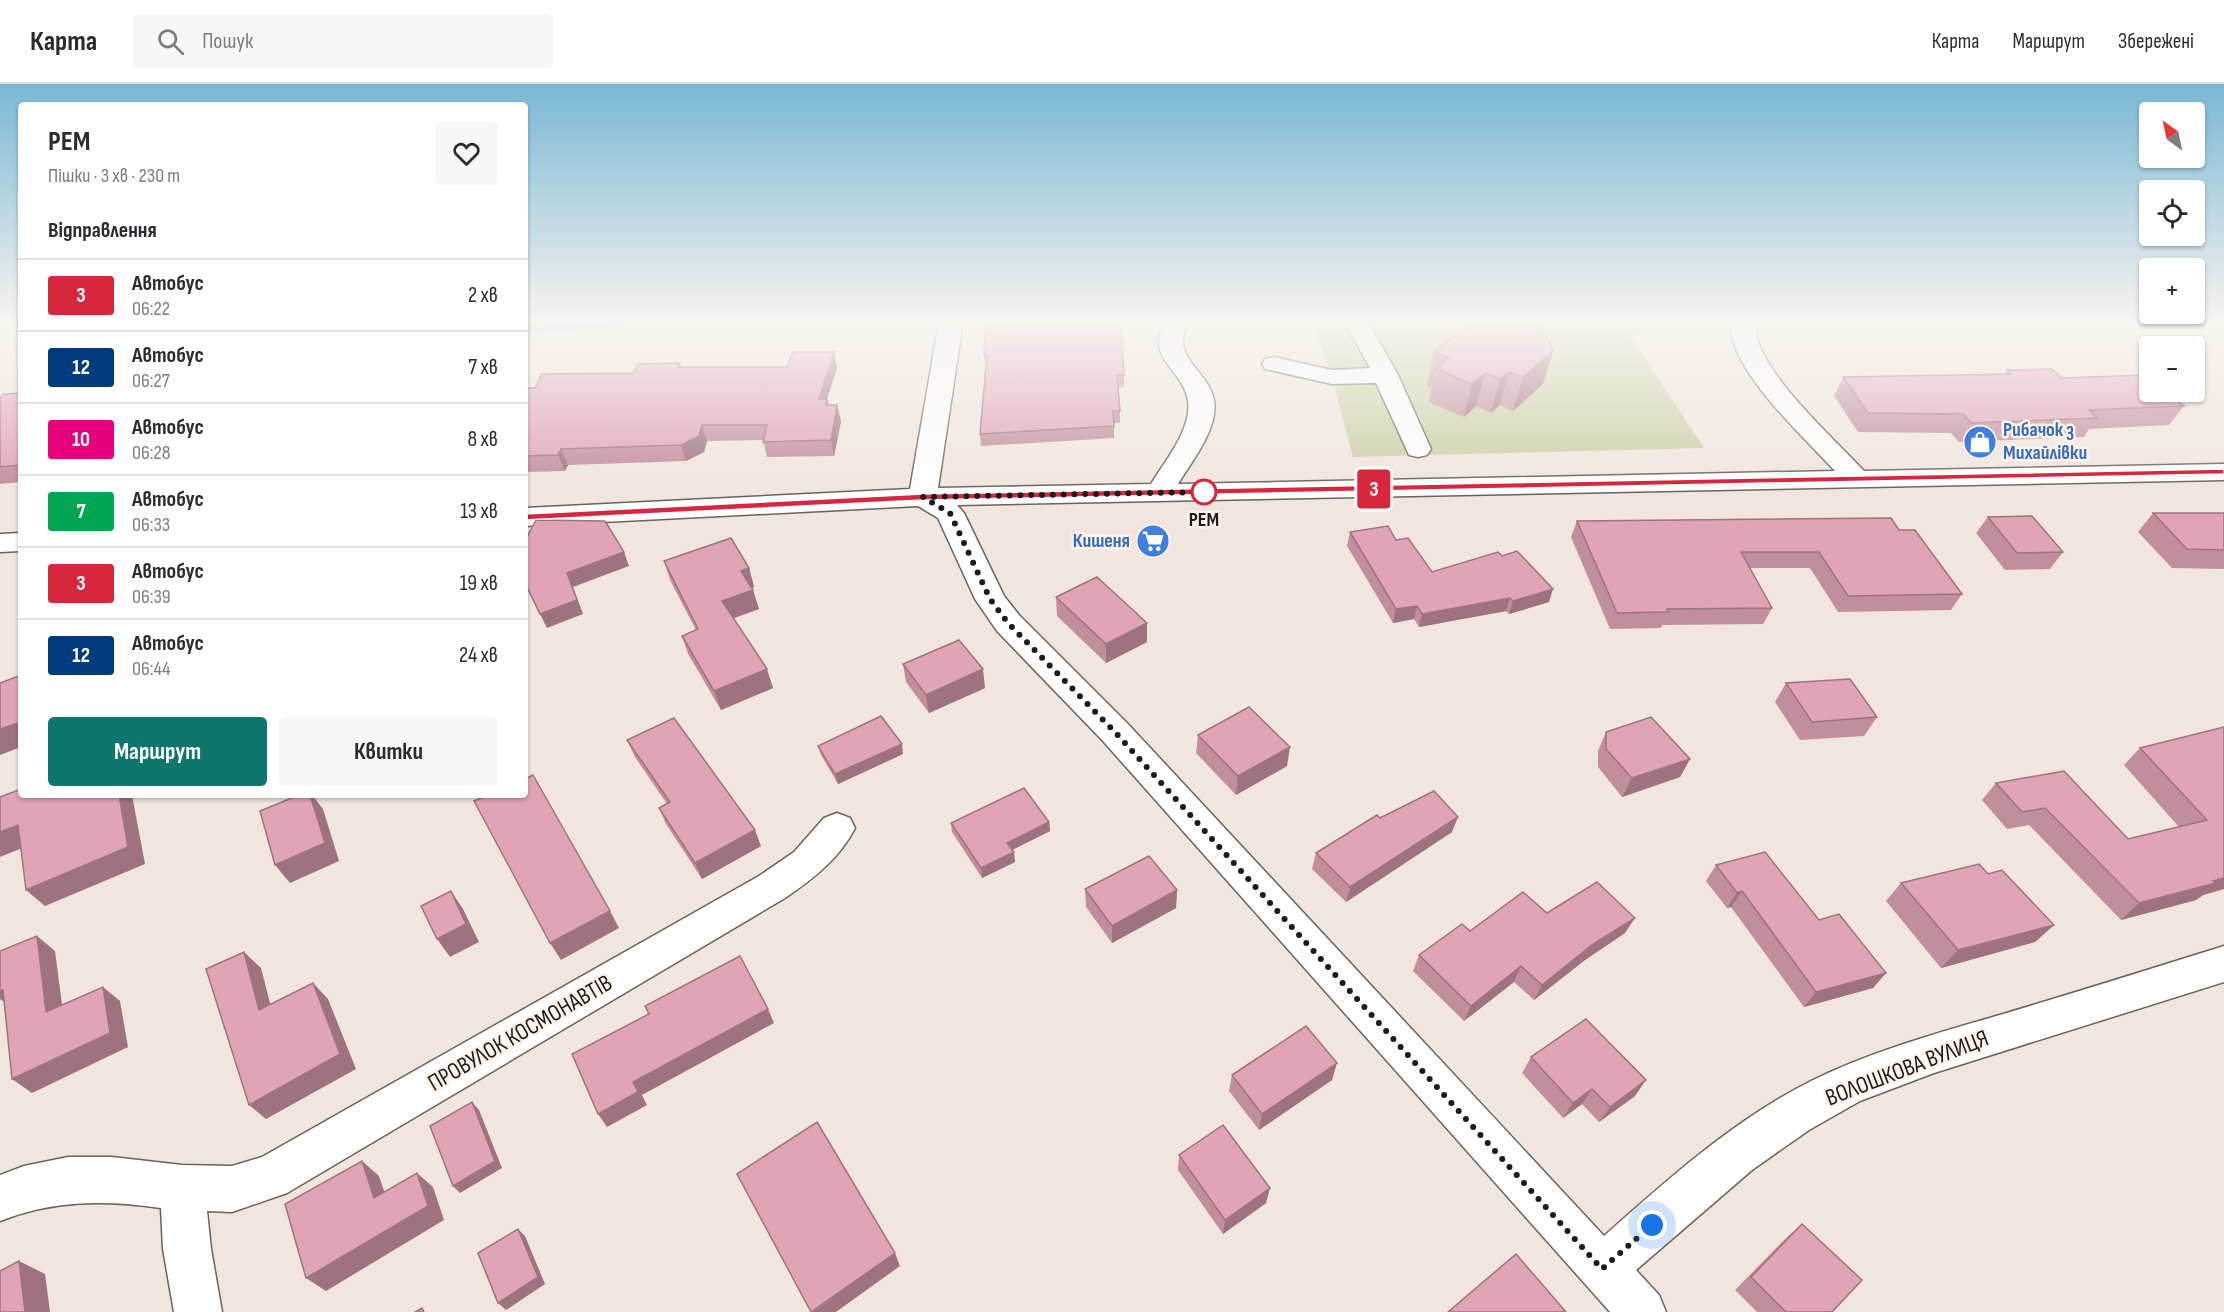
<!DOCTYPE html>
<html lang="uk">
<head>
<meta charset="utf-8">
<style>
  :root { --surface:#fff; --page:#f7f7f7; --text:#2b2b33; --muted:#7c7c81; --line:#e1e1e2; --accent:#0f766e }
  body { margin:0; font-family:"Sofia Sans Condensed",sans-serif; background:var(--page); color:var(--text); height:100vh; display:flex; flex-direction:column; font-size:22px; white-space:nowrap }
  * { box-sizing:border-box; margin:0 }
  p { font-size:20px; color:var(--muted) }
  .icon { flex:none; width:33px; height:33px; fill:none; stroke:currentColor; stroke-width:2; stroke-linecap:round; stroke-linejoin:round }
  .map { position:relative; flex:1; overflow:hidden }
  .side { position:absolute; left:18px; top:18px; width:510px; height:696px; display:flex; flex-direction:column; background:var(--surface); border-radius:6px; box-shadow:0 2px 4px #0004 }
  .side>* { flex:none }
  .badge { padding:0 12px; border-radius:4px; font-size:21px; line-height:39px }
  .needle { width:39px; rotate:327deg }
  .buttons { position:absolute; left:2139px; top:18px; display:grid; gap:12px }
  .buttons a { display:grid; place-items:center; width:66px; height:66px; border-radius:6px; background:var(--surface); box-shadow:0 2px 4px #0004; font-size:30px }
  .you { position:absolute; width:30px; height:30px; margin:-15px; border:4px solid #fff; border-radius:50%; background:#1a73e8; box-shadow:0 0 0 9px #1a73e833 }
  .map>.badge { position:absolute; translate:-50% -50%; box-shadow:0 0 0 3px #fff }
  h2 { padding:0 30px; font-size:22px; line-height:54px }
  .round { display:grid; place-items:center; flex:none; width:63px; height:63px; border-radius:6px; background:var(--page) }
  .headline { display:flex; align-items:center; justify-content:space-between; height:102px; padding:0 30px }
  h1 { font-size:28px; font-weight:700; line-height:45px }
  .cta { display:flex; gap:12px; margin-top:auto; padding:12px 30px }
  .cta a { flex:1; height:69px; border-radius:6px; background:var(--accent); color:#fff; font-size:24px; font-weight:700; line-height:69px; text-align:center }
  .cta a+a { background:var(--page); color:var(--text) }
  ul { padding:0; list-style:none }
  li { display:flex; align-items:center; gap:18px; height:72px; padding:0 30px; border-top:2px solid var(--line) }
  li div { flex:1 }
  li b { display:block; font-size:22px }
  li em { font-style:normal }
  li .badge { min-width:66px; font-weight:700; text-align:center }
  header { display:flex; align-items:center; gap:36px; box-sizing:border-box; height:84px; padding:0 30px; background:var(--surface); border-bottom:2px solid var(--line) }
  header strong { font-size:28px }
  nav { display:flex; gap:33px; margin-inline-start:auto; font-size:21px }
  .search { width:420px; height:54px; background:var(--page); display:flex; align-items:center; gap:15px; box-sizing:border-box; padding:0 21px; border-radius:6px; color:var(--muted); font-size:22px }
  .map>svg:first-child { display:block }
  .green { fill:#cccfa6 }
  .lines { fill:none; stroke-linecap:round; stroke-linejoin:round }
  .stream { fill:#70bcbc; fill-rule:evenodd }
  .minor-casing { stroke:#6b625c; stroke-width:3 }
  .minor { fill:#fff; fill-rule:evenodd }
  .wall { fill:#c28d9c }
  .shaded-wall { fill:#9e737f }
  .building { fill:#e1a4b5; stroke:#9e737f; stroke-width:1.5 }
  .line { fill:#d7263d; stroke:#fff; stroke-width:1.5 }
  .walk { stroke:#1e1b18; stroke-width:6; stroke-dasharray:0 10.8 }
  .stop-dot { fill:#fff; stroke:#d7263d; stroke-width:3 }
  .labels { text-anchor:middle; dominant-baseline:central; stroke-width:5; stroke-linejoin:round; paint-order:stroke }
  .shop-label { font-size:20px; font-weight:bold; fill:#366cbe; stroke:#fef3ec; text-anchor:start }
  .stop-label { font-size:20px; font-weight:bold; fill:#1e1b18; stroke:#fef3ec }
  .near-street-label { font-size:24px; fill:#1e1b18; stroke:#fef3ec }
</style>
</head>
<body>
<header>
<strong>Карта</strong>
<div class="search"><svg class="icon" aria-label="search" viewBox="0 0 24 24"><circle cx="10" cy="10" r="6"/><path d="M15 15l6 6"/></svg>Пошук</div>
<nav><a>Карта</a><a>Маршрут</a><a>Збережені</a></nav>
</header>
<div class="map">
<svg width="2224" height="1228" viewBox="0 0 2224 1228">
  <rect width="100%" height="100%" fill="#f0e6de"/>
  <!-- green -->
  <polygon class="green" points="1312,238 1718,238 1729,250 1630,252 1704,364 1353,373 1332,293"/>
  <g class="lines">
    <!-- stream -->
    <polygon class="stream" points="599,238 636,238 632,241 538,249 525,247 525,241 538,243"/>
    <defs>
      <g id="minor">
        <path d="M939 238H963L938 404 1151 400C1165 377 1192 345 1188 317 1184 285 1143 274 1165 238H1189C1168 273 1208 285 1214 316 1219 344 1192 377 1178 400L1835 387C1805 354 1727 284 1731 238H1755C1752 283 1834 354 1864 387L2224 380V396L957 421 964 429 1004 512 1019 531 1127 639 1604 1152C1668 1095 1734 1036 1811 997 1872 967 1938 949 2003 930 2077 908 2150 885 2224 862V898L1934 989 1860 1017 1809 1046 1752 1086 1636 1186 1659 1211 1666 1228H1610L1103 657 997 547 975 515 938 434 918 422 525 442V424L910 405Z"/>
        <polygon points="1344,238 1368,238 1398,291 1431,365 1427,371 1418,373 1409,371 1376,299 1332,300 1265,285 1262,280 1265,275 1274,273 1332,286 1370,284"/>
        <polygon points="21,449 21,467 0,468 0,450"/>
        <path d="M837 729 850 734 855 744C839 775 813 795 785 814L287 1109 232 1128 207 1127 211 1165 222 1228H174L163 1165 161 1124C104 1116 54 1116 0 1137V1091L24 1082 68 1073H112L182 1081 232 1082 262 1073 759 792 794 768 824 734Z"/>
      </g>
    </defs>
    <!-- minor casing -->
    <use href="#minor" class="minor-casing"/>
    <!-- minor -->
    <use href="#minor" class="minor"/>
  </g>
  <!-- wall -->
  <g class="wall">
    <polygon points="1553,267 1543,300 1513,327 1500,321 1491,329 1476,322 1464,333 1429,318 1432,304 1427,302 1434,268"/>
    <polygon points="834,268 837,284 827,315 829,321 837,321 841,337 834,372 767,373 763,356 707,357 704,368 686,377 568,381 565,387 525,388 525,304 535,304 633,289 680,279 681,283 787,283"/>
    <polygon points="984,271 1124,291 1124,303 1118,303 1120,327 1120,339 1114,339 1114,354 981,362 980,350 986,283"/>
    <polygon points="2007,286 2062,294 2184,322 2169,341 2089,345 2084,353 1959,358 1951,349 1858,348 1834,312 1843,293 2005,290"/>
    <polygon points="21,309 21,398 0,400 0,314"/>
    <polygon points="2153,429 2224,429 2224,485 2172,484 2138,448"/>
    <polygon points="1988,433 2063,468 2050,485 2005,486 1976,449"/>
    <polygon points="1577,437 1899,446 1962,510 1951,526 1838,528 1810,484 1750,484 1772,524 1763,540 1662,541 1661,544 1610,545 1571,453"/>
    <polygon points="1350,448 1396,456 1432,488 1549,518 1509,530 1506,527 1419,543 1414,535 1393,539 1347,462"/>
    <polygon points="664,477 749,484 754,503 752,504 759,525 734,534 773,604 721,626 688,570 682,552 696,546 670,496"/>
    <polygon points="1056,513 1147,539 1147,558 1106,579 1057,532"/>
    <polygon points="903,580 985,604 929,629 906,598"/>
    <polygon points="1786,599 1877,633 1864,652 1800,656 1775,618"/>
    <polygon points="2224,643 2224,805 2203,811 2196,816 2121,836 2029,741 2007,745 1982,716 1996,699 2128,755 2179,743 2124,681 2140,664"/>
    <polygon points="1606,648 1690,675 1680,693 1622,713 1598,683 1598,667"/>
    <polygon points="1198,651 1287,682 1236,711 1196,669"/>
    <polygon points="627,656 761,762 702,795 666,740 659,724 667,720 635,673"/>
    <polygon points="818,662 903,670 838,700 821,671"/>
    <polygon points="1380,734 1452,748 1346,818 1312,785 1316,769"/>
    <polygon points="1049,738 1050,747 1012,766 1015,778 982,794 952,748 951,739"/>
    <polygon points="1716,781 1819,836 1886,889 1873,904 1804,923 1731,823 1727,824 1706,797"/>
    <polygon points="1988,790 2054,841 2035,858 1941,884 1886,817 1901,799"/>
    <polygon points="1085,805 1177,806 1176,824 1112,859 1086,823"/>
    <polygon points="1547,829 1625,849 1585,876 1534,916 1514,898 1464,937 1413,887 1419,871"/>
    <polygon points="1531,973 1635,1012 1599,1038 1582,1020 1563,1034 1522,989"/>
    <polygon points="1232,991 1332,996 1259,1046 1229,1007"/>
    <polygon points="1179,1071 1266,1119 1223,1150 1178,1086"/>
    <polygon points="1802,1140 1832,1228 1757,1228 1735,1206 1786,1154"/>
  </g>
  <!-- shaded-wall -->
  <g class="shaded-wall">
    <polygon points="1553,267 1543,300 1513,327 1523,293"/>
    <polygon points="834,268 837,284 822,330 819,315"/>
    <polygon points="1509,288 1500,321 1491,329 1500,295"/>
    <polygon points="1485,289 1476,322 1464,333 1472,300"/>
    <polygon points="837,321 841,337 834,372 831,356"/>
    <polygon points="702,341 707,357 704,368 686,377 681,361"/>
    <polygon points="561,365 568,381 565,387 558,371"/>
    <polygon points="624,468 629,482 573,503 583,530 547,544 540,530 567,489"/>
    <polygon points="749,484 754,503 747,506 741,487"/>
    <polygon points="1553,505 1549,518 1509,530 1513,517"/>
    <polygon points="753,506 759,525 728,536 722,517"/>
    <polygon points="1510,514 1506,527 1419,543 1422,530"/>
    <polygon points="1417,522 1414,535 1393,539 1396,525"/>
    <polygon points="1147,539 1147,558 1106,579 1106,560"/>
    <polygon points="767,585 773,604 721,626 714,607"/>
    <polygon points="983,585 985,604 929,629 926,611"/>
    <polygon points="21,638 21,663 0,671 0,645"/>
    <polygon points="902,660 903,670 838,700 835,690"/>
    <polygon points="1290,663 1287,682 1236,711 1238,692"/>
    <polygon points="1690,675 1680,693 1622,713 1632,694"/>
    <polygon points="119,711 132,711 145,780 45,822 26,806"/>
    <polygon points="310,711 312,711 323,725 339,777 290,799 275,781"/>
    <polygon points="1458,733 1452,748 1346,818 1350,803"/>
    <polygon points="1049,738 1050,747 1008,768 1007,759"/>
    <polygon points="18,741 37,758 0,773 0,748"/>
    <polygon points="755,746 761,762 702,795 695,779"/>
    <polygon points="1014,768 1015,778 982,794 981,784"/>
    <polygon points="2224,794 2224,805 2203,811 2196,816 2121,836 2139,819"/>
    <polygon points="1177,806 1176,824 1112,859 1112,842"/>
    <polygon points="451,807 463,825 479,858 450,873 437,855"/>
    <polygon points="1742,807 1731,823 1727,824 1737,809"/>
    <polygon points="610,827 619,844 561,876 550,859"/>
    <polygon points="1635,834 1625,849 1585,876 1534,916 1542,901 1593,860"/>
    <polygon points="2054,841 2035,858 1941,884 1958,866"/>
    <polygon points="37,852 55,867 65,943 46,928"/>
    <polygon points="244,868 261,884 276,942 259,926"/>
    <polygon points="1521,882 1514,898 1464,937 1471,922"/>
    <polygon points="1886,889 1873,904 1804,923 1816,908"/>
    <polygon points="313,899 328,915 356,985 266,1035 249,1021"/>
    <polygon points="103,903 120,917 128,963 32,1009 12,995"/>
    <polygon points="3,906 14,925 0,915 0,907"/>
    <polygon points="768,925 774,939 642,1011 647,1021 607,1043 598,1030 633,998"/>
    <polygon points="1337,979 1332,996 1259,1046 1262,1030"/>
    <polygon points="1646,996 1635,1012 1599,1038 1610,1023"/>
    <polygon points="1592,1005 1582,1020 1563,1034 1573,1019"/>
    <polygon points="472,1018 479,1026 502,1084 460,1109 453,1102"/>
    <polygon points="362,1077 379,1092 391,1128 374,1114"/>
    <polygon points="417,1089 433,1103 444,1136 326,1207 306,1194"/>
    <polygon points="1270,1104 1266,1119 1223,1150 1225,1136"/>
    <polygon points="518,1145 525,1152 545,1200 506,1226 498,1219"/>
    <polygon points="895,1169 900,1182 836,1228 812,1228"/>
    <polygon points="19,1177 45,1190 50,1228 25,1228"/>
  </g>
  <!-- building -->
  <g class="building">
    <polygon points="986,238 1121,238 1124,291 1117,291 1120,327 1113,327 1114,342 980,350 987,271 984,271"/>
    <polygon points="1475,238 1532,238 1547,253 1553,267 1523,293 1509,288 1500,295 1485,289 1472,300 1436,285 1449,274 1434,268 1461,246 1465,247"/>
    <polygon points="793,268 834,268 819,315 827,315 826,321 837,321 831,356 763,358 767,341 702,341 699,352 681,361 561,365 558,371 525,372 525,304 535,304 542,290 633,289 638,280 680,279 678,283 787,283"/>
    <polygon points="2052,285 2062,294 2146,291 2150,293 2150,308 2166,308 2184,322 2089,326 2097,334 1971,339 1963,330 1868,329 1843,293 2011,290 2007,286"/>
    <polygon points="21,309 21,381 0,383 0,314 4,310"/>
    <polygon points="2153,429 2224,429 2224,466 2187,465"/>
    <polygon points="2032,432 2063,468 2017,469 1988,433"/>
    <polygon points="1891,434 1899,446 1915,446 1962,510 1848,512 1819,468 1741,468 1772,524 1667,525 1668,528 1617,529 1577,437"/>
    <polygon points="536,436 605,437 624,468 567,489 577,516 540,530 525,499 525,457"/>
    <polygon points="1388,442 1396,456 1408,454 1432,488 1498,468 1502,472 1517,467 1553,505 1513,517 1510,514 1422,530 1417,522 1396,525 1350,448"/>
    <polygon points="731,454 749,484 741,487 753,506 722,517 767,585 714,607 682,552 698,545 664,477"/>
    <polygon points="1097,493 1147,539 1106,560 1056,513"/>
    <polygon points="959,556 983,585 926,611 903,580"/>
    <polygon points="21,591 21,638 0,645 0,599"/>
    <polygon points="1850,595 1877,633 1812,638 1786,599"/>
    <polygon points="1249,623 1290,663 1238,692 1198,651"/>
    <polygon points="881,632 902,660 835,690 818,662"/>
    <polygon points="1651,633 1690,675 1632,694 1606,665 1606,648"/>
    <polygon points="674,634 755,746 695,779 659,724 670,718 627,656"/>
    <polygon points="2224,643 2224,794 2213,797 2216,799 2139,819 2045,724 2022,728 1996,699 2064,687 2128,755 2207,736 2140,664"/>
    <polygon points="533,691 610,827 550,859 474,717 489,711 525,711 525,695"/>
    <polygon points="1024,704 1049,738 1007,759 1014,768 981,784 951,739"/>
    <polygon points="21,705 21,711 119,711 128,763 26,806 18,741 0,748 0,713"/>
    <polygon points="1434,707 1458,733 1350,803 1316,769 1377,731 1380,734"/>
    <polygon points="299,711 310,711 325,759 275,781 260,727"/>
    <polygon points="1765,768 1819,836 1839,830 1886,889 1816,908 1742,807 1737,809 1716,781"/>
    <polygon points="1149,772 1177,806 1112,842 1085,805"/>
    <polygon points="1979,780 1988,790 2002,786 2054,841 1958,866 1901,799"/>
    <polygon points="1597,798 1635,834 1593,860 1542,901 1521,882 1471,922 1419,871 1462,840 1470,847 1523,808 1547,829"/>
    <polygon points="451,807 466,840 437,855 421,822"/>
    <polygon points="37,852 46,928 103,903 110,949 12,995 3,906 0,907 0,867"/>
    <polygon points="244,868 259,926 313,899 340,970 249,1021 206,885"/>
    <polygon points="740,872 768,925 633,998 638,1008 598,1030 572,970 649,930 645,922"/>
    <polygon points="1586,935 1646,996 1610,1023 1592,1005 1573,1019 1531,973"/>
    <polygon points="1306,942 1337,979 1262,1030 1232,991"/>
    <polygon points="472,1018 495,1077 453,1102 430,1042"/>
    <polygon points="817,1038 895,1169 811,1228 737,1090"/>
    <polygon points="1223,1041 1270,1104 1225,1136 1179,1071"/>
    <polygon points="362,1077 374,1114 417,1089 428,1122 306,1194 285,1120"/>
    <polygon points="1802,1140 1862,1196 1832,1228 1786,1228 1751,1193"/>
    <polygon points="518,1145 538,1193 498,1219 478,1169"/>
    <polygon points="1516,1170 1566,1228 1448,1228"/>
    <polygon points="19,1177 25,1228 0,1228 0,1187"/>
    <polygon points="422,1224 424,1228 415,1228"/>
  </g>
  <!-- sky -->
  <linearGradient id="sky" x2="0" y2="1"><stop stop-color="#78b7d6"/><stop offset="0.58" stop-color="#f8f4f0"/><stop offset="1" stop-color="#f8f4f0" stop-opacity="0"/></linearGradient>
  <rect width="2224" height="410" fill="url(#sky)"/>
  <!-- line -->
  <polygon class="line" points="2224,385 2224,390 923,416 525,436 520,433 525,430 923,410"/>
  <g class="lines">
    <!-- walk -->
    <polyline class="walk" points="1204,408 923,413 950,429 990,515 1008,539 1115,648 1602,1185 1652,1141"/>
  </g>
  <!-- icons -->
  <defs>
    <symbol id="shop-disc" viewBox="-11 -11 22 22"><circle r="9.5" fill="#3f7fe0" stroke="#fef3ec"/><path d="M-5-2.5h2.3a2.7 3.5 0 0 1 5.4 0H5L5.5 6h-11ZM-1.5-2.5h3a1.5 2.3 0 0 0-3 0Z" fill="#fff"/></symbol>
    <symbol id="supermarket-disc" viewBox="-11 -11 22 22"><circle r="9.5" fill="#3f7fe0" stroke="#fef3ec"/><path d="M-6-5.5h2.5l.6 2H6L4.5 2H-2.5L-4.4-4H-6ZM-1.5 3.2a1.3 1.3 0 1 0 .1 0ZM3 3.2a1.3 1.3 0 1 0 .1 0Z" fill="#fff"/></symbol>
  </defs>
  <g fill-rule="evenodd">
    <use href="#shop-disc" x="1961" y="339" width="38" height="38"/>
    <use href="#supermarket-disc" x="1134" y="438" width="38" height="38"/>
  </g>
  <!-- markers -->
  <circle class="stop-dot" cx="1204" cy="408" r="12"/>
  <g class="labels">
    <!-- shop labels -->
    <g class="shop-label">
      <text x="2003" y="346">Рибачок з<tspan x="2003" dy="23">Михайлівки</tspan></text>
      <text x="1130" y="457" text-anchor="end">Кишеня</text>
    </g>
    <!-- stop labels -->
    <g class="stop-label">
      <text x="1204" y="436">РЕМ</text>
    </g>
    <!-- near-street labels -->
    <g class="near-street-label">
      <text transform="translate(520 949) rotate(-30)">ПРОВУЛОК КОСМОНАВТІВ</text>
      <text transform="translate(1907 984) rotate(-21)">ВОЛОШКОВА ВУЛИЦЯ</text>
    </g>
  </g>
</svg>
<div class="buttons">
<a><svg class="needle" viewBox="-14 -14 28 28"><path d="M0-13l5 13h-10z" fill="#e53935"/><path d="M0 13l5-13h-10z" fill="#7c7c81"/></svg></a>
<a><svg class="icon" aria-label="locate" viewBox="0 0 24 24"><circle cx="12" cy="12" r="6"/><path d="M12 2v4M12 18v4M2 12h4M18 12h4"/></svg></a>
<a>+</a>
<a>−</a>
</div>
<div class="you" style="left:1652px;top:1141px"></div>
<b class="badge" style="left:1374px;top:405px;background:#d7263d;color:#fff">3</b>
<section class="side">
<div class="headline"><div><h1>РЕМ</h1><p>Пішки · 3 хв · 230 m</p></div><a class="round"><svg class="icon" aria-label="heart" viewBox="0 0 24 24"><path d="M12 20l-8-8c-3-5 5-10 8-4 3-6 11-1 8 4z"/></svg></a></div>
<h2>Відправлення</h2>
<ul>
<li><span class="badge" style="background:#d7263d;color:#fff">3</span><div><b>Автобус</b><p>06:22</p></div><em>2 хв</em></li>
<li><span class="badge" style="background:#003b80;color:#fff">12</span><div><b>Автобус</b><p>06:27</p></div><em>7 хв</em></li>
<li><span class="badge" style="background:#e6007e;color:#fff">10</span><div><b>Автобус</b><p>06:28</p></div><em>8 хв</em></li>
<li><span class="badge" style="background:#00a651;color:#fff">7</span><div><b>Автобус</b><p>06:33</p></div><em>13 хв</em></li>
<li><span class="badge" style="background:#d7263d;color:#fff">3</span><div><b>Автобус</b><p>06:39</p></div><em>19 хв</em></li>
<li><span class="badge" style="background:#003b80;color:#fff">12</span><div><b>Автобус</b><p>06:44</p></div><em>24 хв</em></li>
</ul>
<div class="cta"><a>Маршрут</a><a>Квитки</a></div>
</section>
</div>
</body>
</html>
